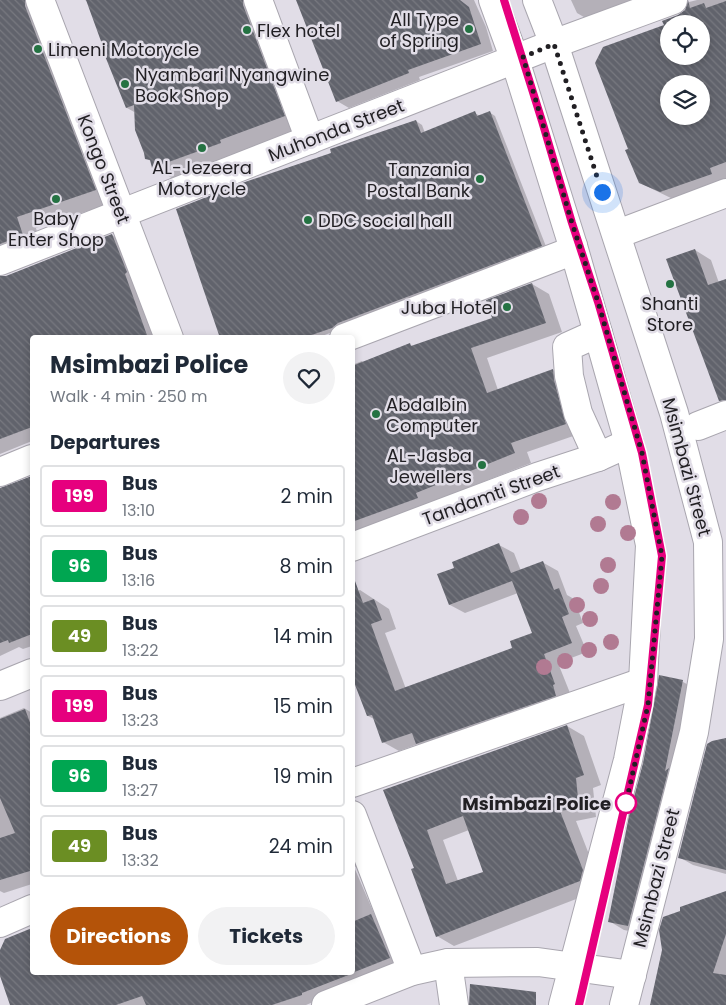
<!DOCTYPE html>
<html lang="en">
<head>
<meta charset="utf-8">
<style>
  :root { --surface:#fff; --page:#f2f2f3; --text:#1f2937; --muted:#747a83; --line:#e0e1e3; --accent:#b45309 }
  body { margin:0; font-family:Poppins,sans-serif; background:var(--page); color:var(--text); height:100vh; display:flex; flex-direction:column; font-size:19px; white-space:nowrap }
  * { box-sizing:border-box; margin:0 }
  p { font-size:16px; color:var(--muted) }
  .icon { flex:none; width:28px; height:28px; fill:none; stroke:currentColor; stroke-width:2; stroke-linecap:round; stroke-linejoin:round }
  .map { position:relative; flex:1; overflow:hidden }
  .drawer { position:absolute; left:30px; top:335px; width:325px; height:640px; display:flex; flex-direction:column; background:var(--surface); border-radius:5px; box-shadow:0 2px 8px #0003 }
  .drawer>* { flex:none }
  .badge { padding:0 10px; border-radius:4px; font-size:18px; line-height:32px }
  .fabs { position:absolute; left:660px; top:15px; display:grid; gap:10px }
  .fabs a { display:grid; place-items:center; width:50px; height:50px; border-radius:50%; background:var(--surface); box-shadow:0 2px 8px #0003; font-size:25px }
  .you { position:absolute; width:25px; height:25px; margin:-12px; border:4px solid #fff; border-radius:50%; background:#1a73e8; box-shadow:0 0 0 8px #1a73e833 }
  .map>.badge { position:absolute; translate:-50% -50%; box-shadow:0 0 0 2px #fff }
  h2 { padding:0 20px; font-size:19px; line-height:45px }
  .round { display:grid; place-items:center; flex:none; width:52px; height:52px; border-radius:26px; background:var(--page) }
  .summary { display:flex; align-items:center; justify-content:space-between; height:85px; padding:0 20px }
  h1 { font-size:24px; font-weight:700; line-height:38px }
  .primary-button { display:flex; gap:10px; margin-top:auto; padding:10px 20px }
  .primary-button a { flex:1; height:58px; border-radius:30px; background:var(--accent); color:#fff; font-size:20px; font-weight:700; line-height:58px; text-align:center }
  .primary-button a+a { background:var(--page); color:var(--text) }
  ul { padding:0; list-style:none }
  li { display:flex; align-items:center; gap:15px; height:62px; margin:0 10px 8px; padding:0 10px; border:2px solid var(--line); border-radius:5px }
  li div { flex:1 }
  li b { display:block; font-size:19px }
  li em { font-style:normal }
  li .badge { min-width:55px; font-weight:700; text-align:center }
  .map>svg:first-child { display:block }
  .shadow { fill:#0003; fill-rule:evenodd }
  .building { fill:url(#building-back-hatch); fill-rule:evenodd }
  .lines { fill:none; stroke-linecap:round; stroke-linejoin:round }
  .minor-casing { stroke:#a9a6af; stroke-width:30 }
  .minor { stroke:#fff; stroke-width:28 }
  .tree { fill:#b17a92 }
  .line-casing { stroke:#fff; stroke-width:11 }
  .line { stroke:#e6007e; stroke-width:8 }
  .walk { stroke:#211f23; stroke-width:5; stroke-dasharray:0 9 }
  .poi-dot { fill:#247242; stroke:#e1dde7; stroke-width:2 }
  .stop-dot { fill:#fff; stroke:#e6007e; stroke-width:2.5 }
  .labels { text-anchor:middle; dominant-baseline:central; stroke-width:5; stroke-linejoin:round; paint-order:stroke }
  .poi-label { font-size:18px; fill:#211f23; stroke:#e1dde7; text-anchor:start }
  .street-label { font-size:18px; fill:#211f23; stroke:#e1dde7 }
  .stop-label { font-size:18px; font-weight:bold; fill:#211f23; stroke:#e1dde7; text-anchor:end }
</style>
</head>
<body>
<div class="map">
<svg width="726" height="1005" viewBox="0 0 726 1005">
  <defs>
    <pattern id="building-back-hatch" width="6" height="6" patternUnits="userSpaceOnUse" patternTransform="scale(1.25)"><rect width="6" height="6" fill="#61636c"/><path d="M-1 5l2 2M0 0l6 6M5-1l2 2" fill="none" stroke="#787980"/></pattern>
  </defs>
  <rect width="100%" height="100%" fill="#e1dde7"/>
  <!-- shadow -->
  <g class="shadow">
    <polygon points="0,0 41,0 115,202 36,228 37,232 0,245"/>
    <polygon points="85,0 264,0 306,129 175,180 153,167 152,162 146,158 136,113 127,108 106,56 108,56 88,2"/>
    <polygon points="298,0 474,0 486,27 493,51 419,77 420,80 349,108 337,101"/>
    <polygon points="571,0 641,0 589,20 577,13"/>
    <path d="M697 0H726V183L677 201 640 183 630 149 666 26 686 11 689 2ZM669 24H701V56H669ZM669 84H701V116H669Z"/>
    <polygon points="489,112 495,116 547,249 317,338 221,338 332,154 416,121 422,125 425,133 475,113 480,116"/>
    <polygon points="112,235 128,244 161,338 32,338 32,441 0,454 0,277 6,277"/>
    <polygon points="695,250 711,260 719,283 726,280 726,385"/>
    <polygon points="532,284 549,294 562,332 487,358 498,390 553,370 569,380 582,433 527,452 531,463 432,502 352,539 352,365 362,361 364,363 410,345 413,346 494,319"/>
    <polygon points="32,476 32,646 23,649 19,647 0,656 0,489"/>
    <polygon points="499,545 514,553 521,571 542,562 558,571 567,595 574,599 583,623 576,626 587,652 558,663 570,693 432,752 418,744 399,751 383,742 374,719 368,716 352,593 360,590 389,609 396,629 385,633 406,689 514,649 534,634 518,593 465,613 450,605 439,575 455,569"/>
    <polygon points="660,677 683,682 698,690 643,934 624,930 609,921 645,763"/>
    <polygon points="24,708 32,713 32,884 4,893 0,891 0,718"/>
    <path d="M567 726 584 736 601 785 593 788 596 817 576 821 599 880 597 891 454 946 437 936 415 869 384 791ZM469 830 484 873 458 881 443 840Z"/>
    <polygon points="726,739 726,874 693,865 679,857"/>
    <polygon points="352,851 358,866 354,867 376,918 384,923 402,965 306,1005 11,1005 0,972 0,953 6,940 32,930 32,972 352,972"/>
    <polygon points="726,893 726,1005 651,1005"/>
  </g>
  <!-- building -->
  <g class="building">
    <polygon points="0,0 25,0 25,6 96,190 17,217 23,235 0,244"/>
    <polygon points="86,0 243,0 243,5 285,116 220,140 221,143 152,168 150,160 145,159 144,153 135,130 134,105 126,108 105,56 106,55"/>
    <polygon points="296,0 460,0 469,7 481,44 408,70 409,73 336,102"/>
    <path d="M688 0 690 8 704 3 706 8 726 1V162L710 168 712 174 660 192 639 183 625 150 628 149 595 63 603 47 664 25 662 21 678 15 685 10ZM669 24H701V56H669ZM669 84H701V116H669Z"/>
    <polygon points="475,111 477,116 490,111 542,246 338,323 332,328 303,338 220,338 176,209 245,182 331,153 330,149 416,120 421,133"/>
    <polygon points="112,234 127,272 125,274 148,338 32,338 32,427 0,439 0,276 6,276"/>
    <polygon points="695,249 708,285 726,279 726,400 719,401 666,259"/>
    <polygon points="532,283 546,323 471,348 487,393 553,369 554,380 566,424 511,443 515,453 416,493 418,498 352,522 352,366 410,343 411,346 492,318 486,300"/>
    <polygon points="32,476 32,634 9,643 8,640 0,643 0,488"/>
    <polygon points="499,543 511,573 543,561 554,590 559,588 569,614 562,617 572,643 544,654 555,684 553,685 556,696 416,744 412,733 382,743 372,715 367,716 352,677 352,582 355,581 363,603 374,599 382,620 371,624 395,691 512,648 510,641 532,633 512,581 449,605 437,574 454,568 452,562"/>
    <polygon points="659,675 683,680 665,771 669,768 628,926 608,922 629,816 643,763"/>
    <polygon points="25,709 32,728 32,875 30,871 0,880 0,838 15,833 0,798 0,719"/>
    <path d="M567 725 584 775 576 778 579 808 560 811 583 870 580 881 436 937 411 869 414 868 383 790ZM463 816 483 872 446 884 427 830Z"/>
    <polygon points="726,738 726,870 678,858 707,744 712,741"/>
    <polygon points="726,891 726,934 713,973 726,975 726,1005 650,1005 662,950 659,930 663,917 680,911 680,907"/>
    <polygon points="371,914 390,958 352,973 352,922"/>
    <polygon points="32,928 32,972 351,974 302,993 302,995 272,1005 146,1005 142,996 116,1005 10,1005 0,976 0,950 5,939"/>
    <polygon points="470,984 536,992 536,1005 469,1005"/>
  </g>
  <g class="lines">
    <defs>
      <g id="minor">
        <polyline points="40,0 169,338"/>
        <polyline points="258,0 310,140"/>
        <polyline points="493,0 515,60 573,246 598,333 629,443 650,545 643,682 628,760 563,1005"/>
        <polyline points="537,0 554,44 674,413 708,542 709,639 694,732 624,1005"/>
        <polyline points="623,232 726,193"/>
        <polyline points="0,261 556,43 673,0"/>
        <polyline points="598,333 567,347 569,376 578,413 598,457"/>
        <polyline points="344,338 564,254 573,246"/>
        <polyline points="698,426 726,415"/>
        <polyline points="0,472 32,459"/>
        <polyline points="352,547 537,477 598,457 629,443"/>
        <polyline points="0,686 32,673"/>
        <polyline points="352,783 643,682"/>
        <polyline points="352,815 412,971"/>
        <polyline points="0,923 32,909"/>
        <polyline points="448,963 454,1005"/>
        <polyline points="326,1005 412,971 448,963 538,962 632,975"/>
      </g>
    </defs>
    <!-- minor casing -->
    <use href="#minor" class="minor-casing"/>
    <!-- minor -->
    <use href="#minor" class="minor"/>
  </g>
  <!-- trees -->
  <g class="tree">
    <circle cx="539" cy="501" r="8"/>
    <circle cx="613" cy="502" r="8"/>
    <circle cx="521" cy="517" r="8"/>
    <circle cx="598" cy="524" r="8"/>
    <circle cx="628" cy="533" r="8"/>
    <circle cx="608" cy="565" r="8"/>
    <circle cx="601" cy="586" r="8"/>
    <circle cx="577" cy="605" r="8"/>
    <circle cx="590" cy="619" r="8"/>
    <circle cx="611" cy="642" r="8"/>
    <circle cx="589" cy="650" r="8"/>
    <circle cx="565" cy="661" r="8"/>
    <circle cx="544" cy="667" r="8"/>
  </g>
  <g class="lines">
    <defs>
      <polyline id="line" points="504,0 542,121 572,223 598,302 642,453 662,556 648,705 579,1005"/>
    </defs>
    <!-- line casing -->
    <use href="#line" class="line-casing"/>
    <!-- line -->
    <use href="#line" class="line"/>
    <!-- walk -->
    <polyline class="walk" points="602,192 554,44 523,57 572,223 598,302 642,453 662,556 648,705 626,803"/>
  </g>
  <!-- markers -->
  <g class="poi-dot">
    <circle cx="469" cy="29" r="5"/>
    <circle cx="247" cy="30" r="5"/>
    <circle cx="38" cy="49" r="5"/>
    <circle cx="125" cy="84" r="5"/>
    <circle cx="202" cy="148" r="5"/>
    <circle cx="480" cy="179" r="5"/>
    <circle cx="56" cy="199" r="5"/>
    <circle cx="308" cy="220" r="5"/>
    <circle cx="670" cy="284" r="5"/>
    <circle cx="507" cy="307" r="5"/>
    <circle cx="376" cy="414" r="5"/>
    <circle cx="482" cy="465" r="5"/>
  </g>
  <circle class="stop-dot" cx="626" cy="803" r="10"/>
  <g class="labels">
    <!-- poi labels -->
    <g class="poi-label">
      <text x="459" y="19" text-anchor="end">All Type<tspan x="459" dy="21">of Spring</tspan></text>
      <text x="257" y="30">Flex hotel</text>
      <text x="48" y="49">Limeni Motorycle</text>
      <text x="135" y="74">Nyambari Nyangwine<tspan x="135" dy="21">Book Shop</tspan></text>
      <text x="202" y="167" text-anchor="middle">AL-Jezeera<tspan x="202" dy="21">Motorycle</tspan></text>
      <text x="470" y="169" text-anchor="end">Tanzania<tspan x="470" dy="21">Postal Bank</tspan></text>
      <text x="56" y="218" text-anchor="middle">Baby<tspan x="56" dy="21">Enter Shop</tspan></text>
      <text x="318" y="220">DDC social hall</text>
      <text x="670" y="303" text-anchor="middle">Shanti<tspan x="670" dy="21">Store</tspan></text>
      <text x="497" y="307" text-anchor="end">Juba Hotel</text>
      <text x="386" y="404">Abdalbin<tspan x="386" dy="21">Computer</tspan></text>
      <text x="472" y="455" text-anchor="end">AL-Jasba<tspan x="472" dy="21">Jewellers</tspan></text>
    </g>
    <!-- street labels -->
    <g class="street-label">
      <text transform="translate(336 130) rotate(-21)">Muhonda Street</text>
      <text transform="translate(104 169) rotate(69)">Kongo Street</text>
      <text transform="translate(687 467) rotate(75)">Msimbazi Street</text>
      <text transform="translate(491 495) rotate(-20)">Tandamti Street</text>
      <text transform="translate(656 878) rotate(-76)">Msimbazi Street</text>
    </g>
    <!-- stop labels -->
    <g class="stop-label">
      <text x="611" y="803">Msimbazi Police</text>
    </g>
  </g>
</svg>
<div class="fabs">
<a><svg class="icon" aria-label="locate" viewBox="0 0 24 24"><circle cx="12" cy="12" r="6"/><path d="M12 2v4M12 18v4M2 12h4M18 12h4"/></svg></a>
<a><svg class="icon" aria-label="layers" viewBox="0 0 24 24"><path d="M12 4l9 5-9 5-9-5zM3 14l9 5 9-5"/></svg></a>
</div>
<div class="you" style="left:602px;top:192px"></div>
<section class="drawer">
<div class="summary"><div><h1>Msimbazi Police</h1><p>Walk · 4 min · 250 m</p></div><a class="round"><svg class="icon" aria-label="heart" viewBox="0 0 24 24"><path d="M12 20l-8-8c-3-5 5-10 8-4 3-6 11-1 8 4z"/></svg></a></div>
<h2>Departures</h2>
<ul>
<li><span class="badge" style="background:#e6007e;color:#fff">199</span><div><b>Bus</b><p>13:10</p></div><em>2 min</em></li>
<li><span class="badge" style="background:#00a651;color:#fff">96</span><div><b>Bus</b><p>13:16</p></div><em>8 min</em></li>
<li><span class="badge" style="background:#6b8e23;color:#fff">49</span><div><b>Bus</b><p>13:22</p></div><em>14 min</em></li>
<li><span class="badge" style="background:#e6007e;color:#fff">199</span><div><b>Bus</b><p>13:23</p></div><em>15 min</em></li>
<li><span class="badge" style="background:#00a651;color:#fff">96</span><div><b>Bus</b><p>13:27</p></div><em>19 min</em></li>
<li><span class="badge" style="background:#6b8e23;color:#fff">49</span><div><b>Bus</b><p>13:32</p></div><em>24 min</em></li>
</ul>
<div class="primary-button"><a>Directions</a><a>Tickets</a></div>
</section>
</div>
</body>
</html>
